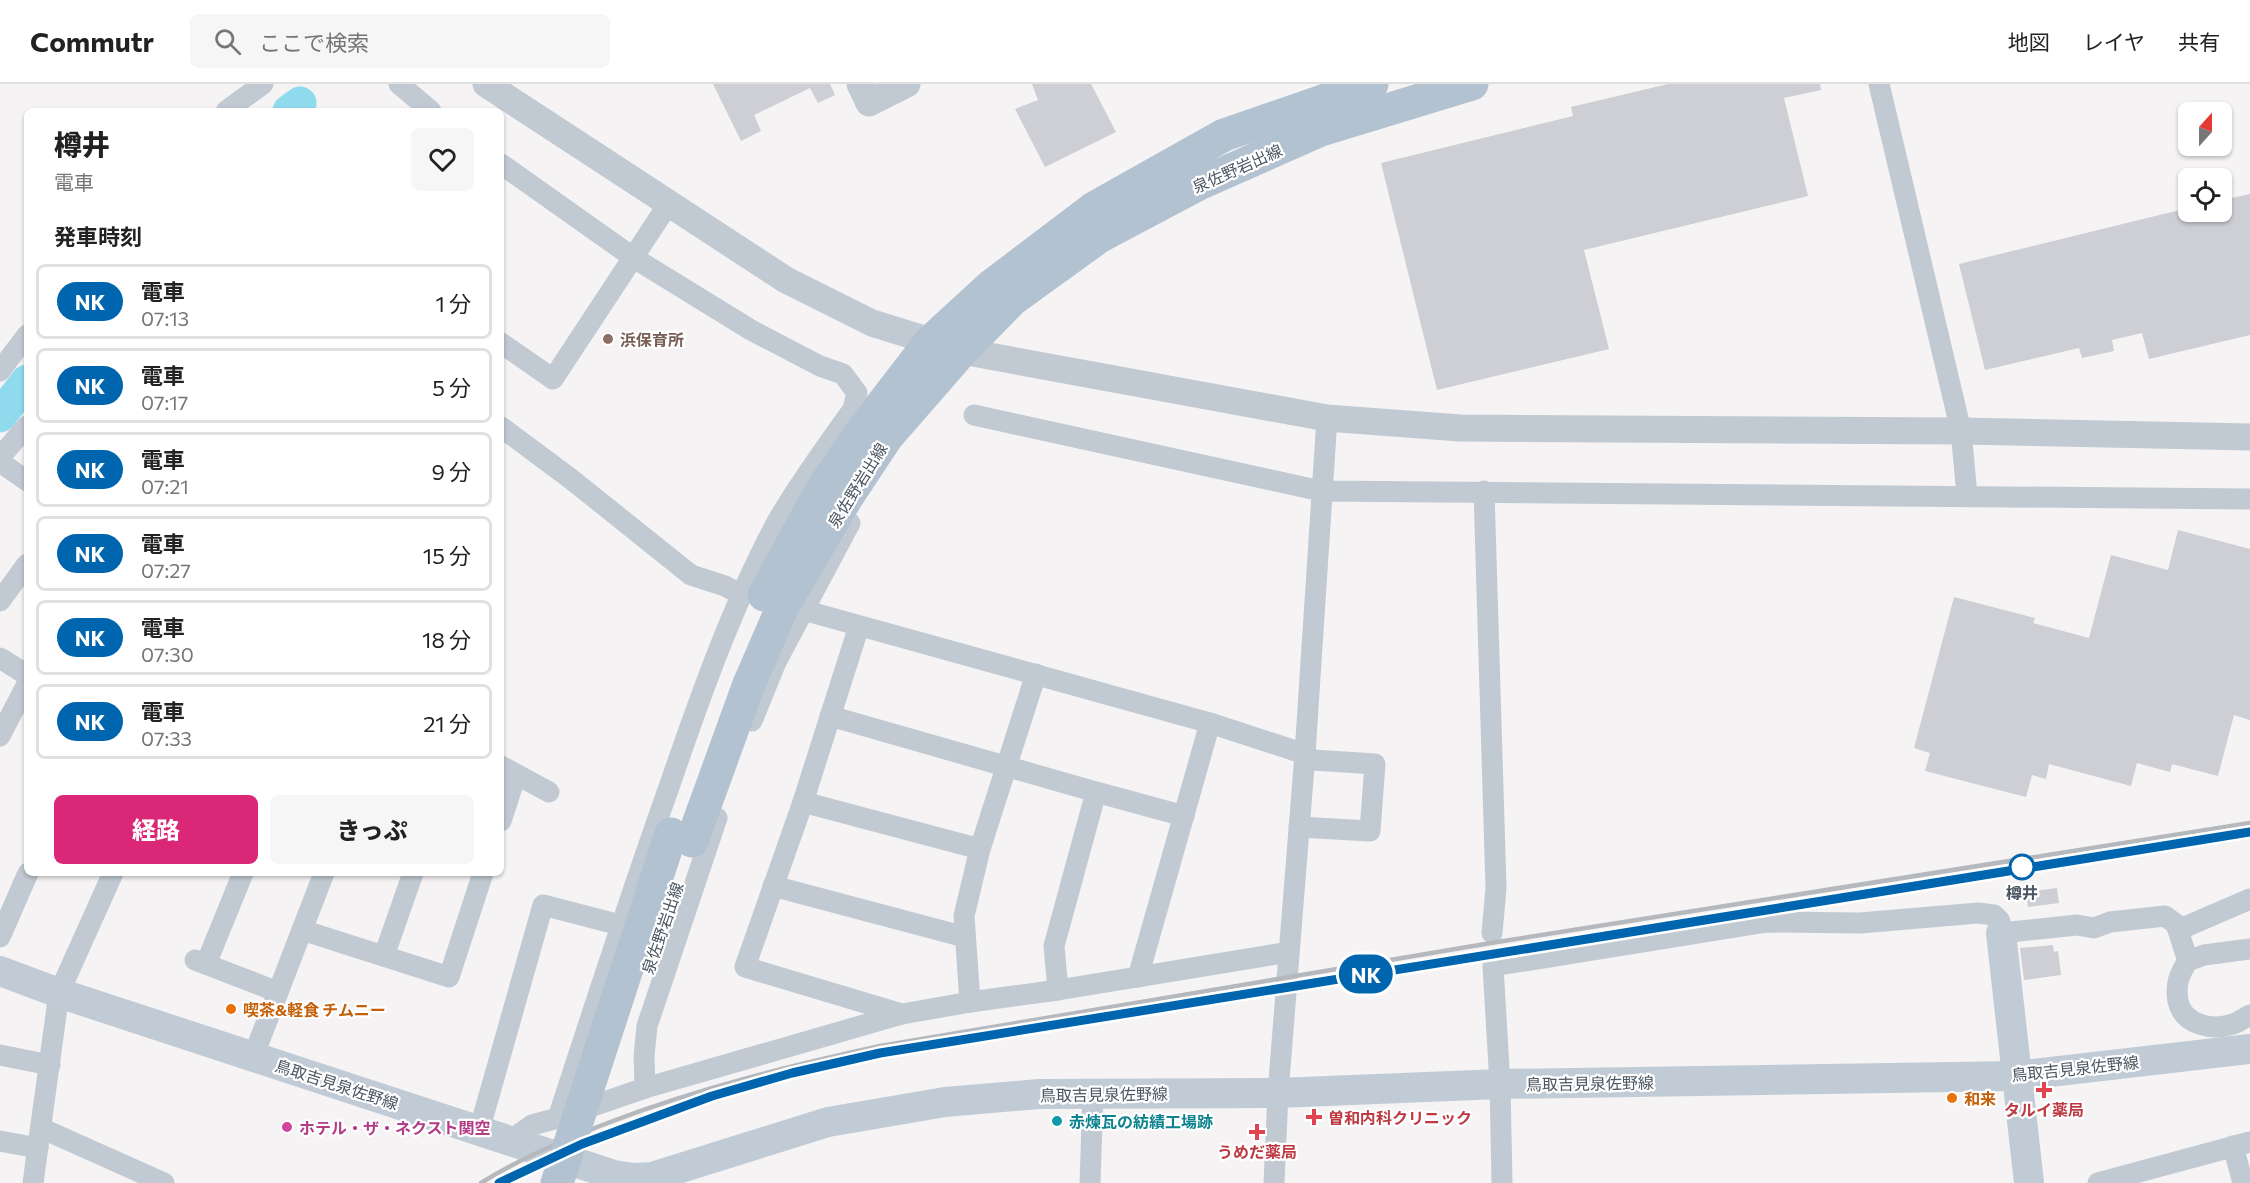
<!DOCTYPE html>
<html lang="ja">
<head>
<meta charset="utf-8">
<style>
  :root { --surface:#fff; --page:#f6f6f6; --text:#222; --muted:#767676; --line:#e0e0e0; --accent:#db2777 }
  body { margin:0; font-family:Commissioner,"Noto Sans JP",sans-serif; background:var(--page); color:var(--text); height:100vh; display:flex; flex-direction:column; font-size:22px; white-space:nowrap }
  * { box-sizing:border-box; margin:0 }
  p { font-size:20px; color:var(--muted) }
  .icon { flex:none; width:33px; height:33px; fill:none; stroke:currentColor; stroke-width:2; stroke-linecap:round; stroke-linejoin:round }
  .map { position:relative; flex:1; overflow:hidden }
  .drawer { position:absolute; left:24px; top:24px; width:480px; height:768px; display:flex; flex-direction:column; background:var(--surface); border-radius:9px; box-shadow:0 2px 4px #0004 }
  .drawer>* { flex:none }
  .badge { padding:0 12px; border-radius:20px; font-size:21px; line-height:39px }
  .needle { width:39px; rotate:21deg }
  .fabs { position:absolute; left:2178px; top:18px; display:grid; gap:12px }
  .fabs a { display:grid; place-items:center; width:54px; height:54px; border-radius:9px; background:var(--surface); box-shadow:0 2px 4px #0004; font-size:30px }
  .map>.badge { position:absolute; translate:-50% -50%; box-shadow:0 0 0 3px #fff }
  h2 { padding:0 30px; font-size:22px; line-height:54px }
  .round { display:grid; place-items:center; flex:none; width:63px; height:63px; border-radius:9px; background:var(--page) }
  .summary { display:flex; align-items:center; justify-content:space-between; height:102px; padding:0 30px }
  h1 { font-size:28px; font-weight:800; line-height:45px }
  .button { display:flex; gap:12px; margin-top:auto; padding:12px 30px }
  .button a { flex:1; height:69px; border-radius:9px; background:var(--accent); color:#fff; font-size:24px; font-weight:800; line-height:69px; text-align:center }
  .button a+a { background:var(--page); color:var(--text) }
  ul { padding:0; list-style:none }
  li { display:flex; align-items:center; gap:18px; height:75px; margin:0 12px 9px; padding:0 18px; border:3px solid var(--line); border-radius:9px }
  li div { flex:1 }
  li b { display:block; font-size:22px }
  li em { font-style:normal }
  li .badge { min-width:66px; font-weight:700; text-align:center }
  header { display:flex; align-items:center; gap:36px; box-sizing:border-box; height:84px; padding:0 30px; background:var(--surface); border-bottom:2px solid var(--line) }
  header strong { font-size:28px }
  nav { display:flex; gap:33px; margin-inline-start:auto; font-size:21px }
  .search { width:420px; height:54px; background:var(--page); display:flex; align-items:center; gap:15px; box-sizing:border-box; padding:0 21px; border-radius:9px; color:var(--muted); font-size:22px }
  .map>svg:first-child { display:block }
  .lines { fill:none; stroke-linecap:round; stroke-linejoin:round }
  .river { stroke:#90daee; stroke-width:33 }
  .building { fill:#cdcfd5 }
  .minor { stroke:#c1cad2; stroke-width:21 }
  .tertiary { stroke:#c1cad2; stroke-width:27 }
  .secondary { stroke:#c1cbd6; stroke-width:30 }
  .primary { stroke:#b3c2d1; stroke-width:33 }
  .rail { stroke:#b5b8bd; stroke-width:4.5 }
  .primary-bridge { stroke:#b3c2d1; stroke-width:33 }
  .line-casing { stroke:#fff; stroke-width:14 }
  .line { stroke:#0065af; stroke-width:9 }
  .education-dot { fill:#8d6e63; stroke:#fff; stroke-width:2 }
  .stop-dot { fill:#fff; stroke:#0065af; stroke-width:3 }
  .food-dot { fill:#e8710a; stroke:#fff; stroke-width:2 }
  .health-dot { fill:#e0444e; stroke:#fff; stroke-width:2 }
  .culture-dot { fill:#0f9aa8; stroke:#fff; stroke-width:2 }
  .hotel-dot { fill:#d1479c; stroke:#fff; stroke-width:2 }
  .labels { text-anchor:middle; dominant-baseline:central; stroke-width:4.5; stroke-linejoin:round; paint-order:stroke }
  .street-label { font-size:16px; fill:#4a5661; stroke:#fff }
  .education-label { font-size:16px; font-weight:bold; fill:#785e54; stroke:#fff; text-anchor:start }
  .stop-label { font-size:16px; font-weight:bold; fill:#4a5661; stroke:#fff }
  .food-label { font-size:16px; font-weight:bold; fill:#c56008; stroke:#fff; text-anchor:start }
  .health-label { font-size:16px; font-weight:bold; fill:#be3a42; stroke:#fff }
  .culture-label { font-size:16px; font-weight:bold; fill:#0d838f; stroke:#fff; text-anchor:start }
  .hotel-label { font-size:16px; font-weight:bold; fill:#b23c85; stroke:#fff; text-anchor:start }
</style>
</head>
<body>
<header>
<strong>Commutr</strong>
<div class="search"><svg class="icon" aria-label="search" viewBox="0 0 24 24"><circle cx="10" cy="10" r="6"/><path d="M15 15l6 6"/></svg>ここで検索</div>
<nav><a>地図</a><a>レイヤ</a><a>共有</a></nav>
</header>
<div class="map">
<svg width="2250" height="1099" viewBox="0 0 2250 1099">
  <rect width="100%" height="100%" fill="#f5f3f3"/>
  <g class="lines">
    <!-- river -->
    <g class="river">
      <polyline points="289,27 300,19"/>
      <polyline points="0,332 27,297"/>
    </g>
  </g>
  <!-- building -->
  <g class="building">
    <polygon points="713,0 830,0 835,11 818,19 810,4 754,31 761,47 741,57"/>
    <polygon points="1032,0 1091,0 1116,48 1045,83 1015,25 1038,16"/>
    <polygon points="1668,0 1820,0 1821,6 1784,14 1808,112 1584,166 1609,265 1437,306 1381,79 1573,32 1571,23"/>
    <polygon points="2250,110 2250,251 2149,275 2142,249 2112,256 2114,267 2082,274 2079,264 1985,286 1959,180 2188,124 2188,128 2222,128 2222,116"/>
    <polygon points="2178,446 2250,465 2250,636 2234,631 2218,692 2172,680 2170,688 2137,679 2131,702 2049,680 2046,695 2032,691 2026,713 1925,687 1930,669 1914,664 1954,513 2035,534 2033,539 2089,554 2111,471 2168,486"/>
    <polygon points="2057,804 2059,819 2028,823 2026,808"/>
    <polygon points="2053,861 2054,868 2058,867 2061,891 2024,896 2020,864"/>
  </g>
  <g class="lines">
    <!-- minor -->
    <g class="minor">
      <polyline points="399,0 431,27"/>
      <polyline points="1879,0 1961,347 1967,411"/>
      <polyline points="226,27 263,0"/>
      <path d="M501 80 634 174 751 246 820 282 843 290 857 309 853 325C827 362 799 399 777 438 732 522 700 613 669 703 630 813 594 923 558 1034"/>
      <polyline points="501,259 553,295 669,119"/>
      <polyline points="0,287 27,251"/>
      <polyline points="974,331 1321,407 2250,415"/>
      <polyline points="501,343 571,395 691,491 725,502 742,511"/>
      <polyline points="0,373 27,342"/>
      <polyline points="0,378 27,397"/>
      <polyline points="1484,407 1496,804 1492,849"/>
      <polyline points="0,517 27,480"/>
      <polyline points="803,526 1210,639 1305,670 1313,676 1375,680 1370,747 1299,743"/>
      <polyline points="859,542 803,718 745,883 902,930"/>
      <polyline points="0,574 27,591"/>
      <polyline points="830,632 1096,708 1054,862 1058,906"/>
      <polyline points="752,637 776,578 850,439"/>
      <polyline points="0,652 27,600"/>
      <polyline points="501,682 549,708"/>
      <polyline points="1096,708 1184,732"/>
      <polyline points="803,718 980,765"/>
      <polyline points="501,737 516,691"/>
      <polyline points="773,802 965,853"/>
      <polyline points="302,846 449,893 483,789"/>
      <polyline points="2178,846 2250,815"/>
      <polyline points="0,853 28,789"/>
      <path d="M2250 865 2204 871 2188 877C2179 890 2175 901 2178 917 2183 941 2212 947 2233 940 2239 938 2244 934 2250 931"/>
      <polyline points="384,872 413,789"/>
      <polyline points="195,876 278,908"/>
      <polyline points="206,880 243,789"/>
      <polyline points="1138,893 1210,639"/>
      <polyline points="970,918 964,832 980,765 1036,590"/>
      <polyline points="0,971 50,981"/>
      <polyline points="253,973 324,789"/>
      <polyline points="645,1004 644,972 647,942 717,734"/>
      <polyline points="41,1044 164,1099"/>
      <polyline points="479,1047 543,821 620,841"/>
      <polyline points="0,1057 38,1064"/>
      <polyline points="509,1057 532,1041 558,1034 645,1004 902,930 970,918 1058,906 1289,868"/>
      <polyline points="2233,1062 2243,1099"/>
      <polyline points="33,1099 59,909 113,789"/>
      <polyline points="1090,1099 1093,1009"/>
      <polyline points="1274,1099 1278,1009 1305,670 1327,334"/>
      <polyline points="1502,1099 1500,1000 1493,882 1767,838 1860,839 1978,829 1994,831 2000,837 2001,849 2077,841 2094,844 2110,838 2165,832 2176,840 2188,877"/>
      <polyline points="2098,1099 2250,1058"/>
    </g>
    <!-- tertiary -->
    <g class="tertiary">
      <polyline points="486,0 786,196 872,239 962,267 1327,334 1460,344 1961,347 2250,353"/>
      <polyline points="860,0 869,19 907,0"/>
    </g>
    <!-- secondary -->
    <g class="secondary">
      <polyline points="2001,849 2029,1099"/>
      <polyline points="0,887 59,909 614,1091 633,1094 652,1093 828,1038 945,1018 1039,1010 1278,1009 1500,1000 2016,992 2250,965"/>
    </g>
    <!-- primary -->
    <g class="primary">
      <polyline points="764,511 822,405 863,345 930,258 991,202 1094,124 1224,51 1372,0"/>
      <polyline points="692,757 749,600 782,524 846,415 887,353 962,267 1012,216 1099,153 1199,100 1321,46 1472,0"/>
    </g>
    <!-- rail -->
    <g class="rail">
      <polyline points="1320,897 1637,846"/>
      <path d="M481 1099C522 1073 568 1054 613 1037 700 1004 789 982 880 962L1491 859 2250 739"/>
      <polyline points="499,1099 582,1060 725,1008"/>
    </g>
    <!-- primary-bridge -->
    <polyline class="primary-bridge" points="557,1099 671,750"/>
  </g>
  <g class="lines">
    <defs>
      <polyline id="line" points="499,1099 582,1060 712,1012 792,989 880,969 2250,748"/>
    </defs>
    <!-- line casing -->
    <use href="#line" class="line-casing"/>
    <!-- line -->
    <use href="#line" class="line"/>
  </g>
  <!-- markers -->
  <circle class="education-dot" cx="608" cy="255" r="6"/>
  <circle class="stop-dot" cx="2022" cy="783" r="12"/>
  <g class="food-dot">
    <circle cx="231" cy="925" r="6"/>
    <circle cx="1952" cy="1014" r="6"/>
  </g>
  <g class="health-dot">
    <path d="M2041 997h6v6h6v6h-6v6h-6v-6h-6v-6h6z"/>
    <path d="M1311 1024h6v6h6v6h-6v6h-6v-6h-6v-6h6z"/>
    <path d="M1254 1039h6v6h6v6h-6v6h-6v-6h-6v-6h6z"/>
  </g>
  <circle class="culture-dot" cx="1057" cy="1037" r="6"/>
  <circle class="hotel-dot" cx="287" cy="1043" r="6"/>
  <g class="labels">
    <!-- street labels -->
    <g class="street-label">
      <text transform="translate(1237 84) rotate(-24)">泉佐野岩出線</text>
      <text transform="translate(857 401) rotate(-58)">泉佐野岩出線</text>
      <text transform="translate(662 844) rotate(-71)">泉佐野岩出線</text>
      <text transform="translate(2075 984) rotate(-6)">鳥取吉見泉佐野線</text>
      <text transform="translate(1590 999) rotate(-1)">鳥取吉見泉佐野線</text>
      <text transform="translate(337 1000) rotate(18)">鳥取吉見泉佐野線</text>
      <text transform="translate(1104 1010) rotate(-1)">鳥取吉見泉佐野線</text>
    </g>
    <!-- education labels -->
    <g class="education-label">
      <text x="620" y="255">浜保育所</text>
    </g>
    <!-- stop labels -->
    <g class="stop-label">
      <text x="2022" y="808">樽井</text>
    </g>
    <!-- food labels -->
    <g class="food-label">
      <text x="243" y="925">喫茶&amp;軽食 チムニー</text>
      <text x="1964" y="1014">和来</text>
    </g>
    <!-- health labels -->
    <g class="health-label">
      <text x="2044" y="1025">タルイ薬局</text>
      <text x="1328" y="1033" text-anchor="start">曽和内科クリニック</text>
      <text x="1257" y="1067">うめだ薬局</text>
    </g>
    <!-- culture labels -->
    <g class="culture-label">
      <text x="1069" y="1037">赤煉瓦の紡績工場跡</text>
    </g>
    <!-- hotel labels -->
    <g class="hotel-label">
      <text x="299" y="1043">ホテル・ザ・ネクスト関空</text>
    </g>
  </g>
</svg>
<div class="fabs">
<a><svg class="needle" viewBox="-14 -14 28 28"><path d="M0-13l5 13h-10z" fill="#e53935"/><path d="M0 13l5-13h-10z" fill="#767676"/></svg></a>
<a><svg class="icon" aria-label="locate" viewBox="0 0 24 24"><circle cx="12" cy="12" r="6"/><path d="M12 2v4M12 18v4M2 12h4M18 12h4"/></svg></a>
</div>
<b class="badge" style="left:1366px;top:890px;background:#0065af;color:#fff">NK</b>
<section class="drawer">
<div class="summary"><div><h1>樽井</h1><p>電車</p></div><a class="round"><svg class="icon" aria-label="heart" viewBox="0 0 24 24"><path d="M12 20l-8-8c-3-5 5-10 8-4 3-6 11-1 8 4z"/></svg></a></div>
<h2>発車時刻</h2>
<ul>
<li><span class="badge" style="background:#0065af;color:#fff">NK</span><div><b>電車</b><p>07:13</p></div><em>1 分</em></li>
<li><span class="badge" style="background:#0065af;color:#fff">NK</span><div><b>電車</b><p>07:17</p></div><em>5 分</em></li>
<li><span class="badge" style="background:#0065af;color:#fff">NK</span><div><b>電車</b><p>07:21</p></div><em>9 分</em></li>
<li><span class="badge" style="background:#0065af;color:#fff">NK</span><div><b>電車</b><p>07:27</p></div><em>15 分</em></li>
<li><span class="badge" style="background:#0065af;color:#fff">NK</span><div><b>電車</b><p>07:30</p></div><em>18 分</em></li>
<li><span class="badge" style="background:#0065af;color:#fff">NK</span><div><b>電車</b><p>07:33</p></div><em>21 分</em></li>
</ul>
<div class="button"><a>経路</a><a>きっぷ</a></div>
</section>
</div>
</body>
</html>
